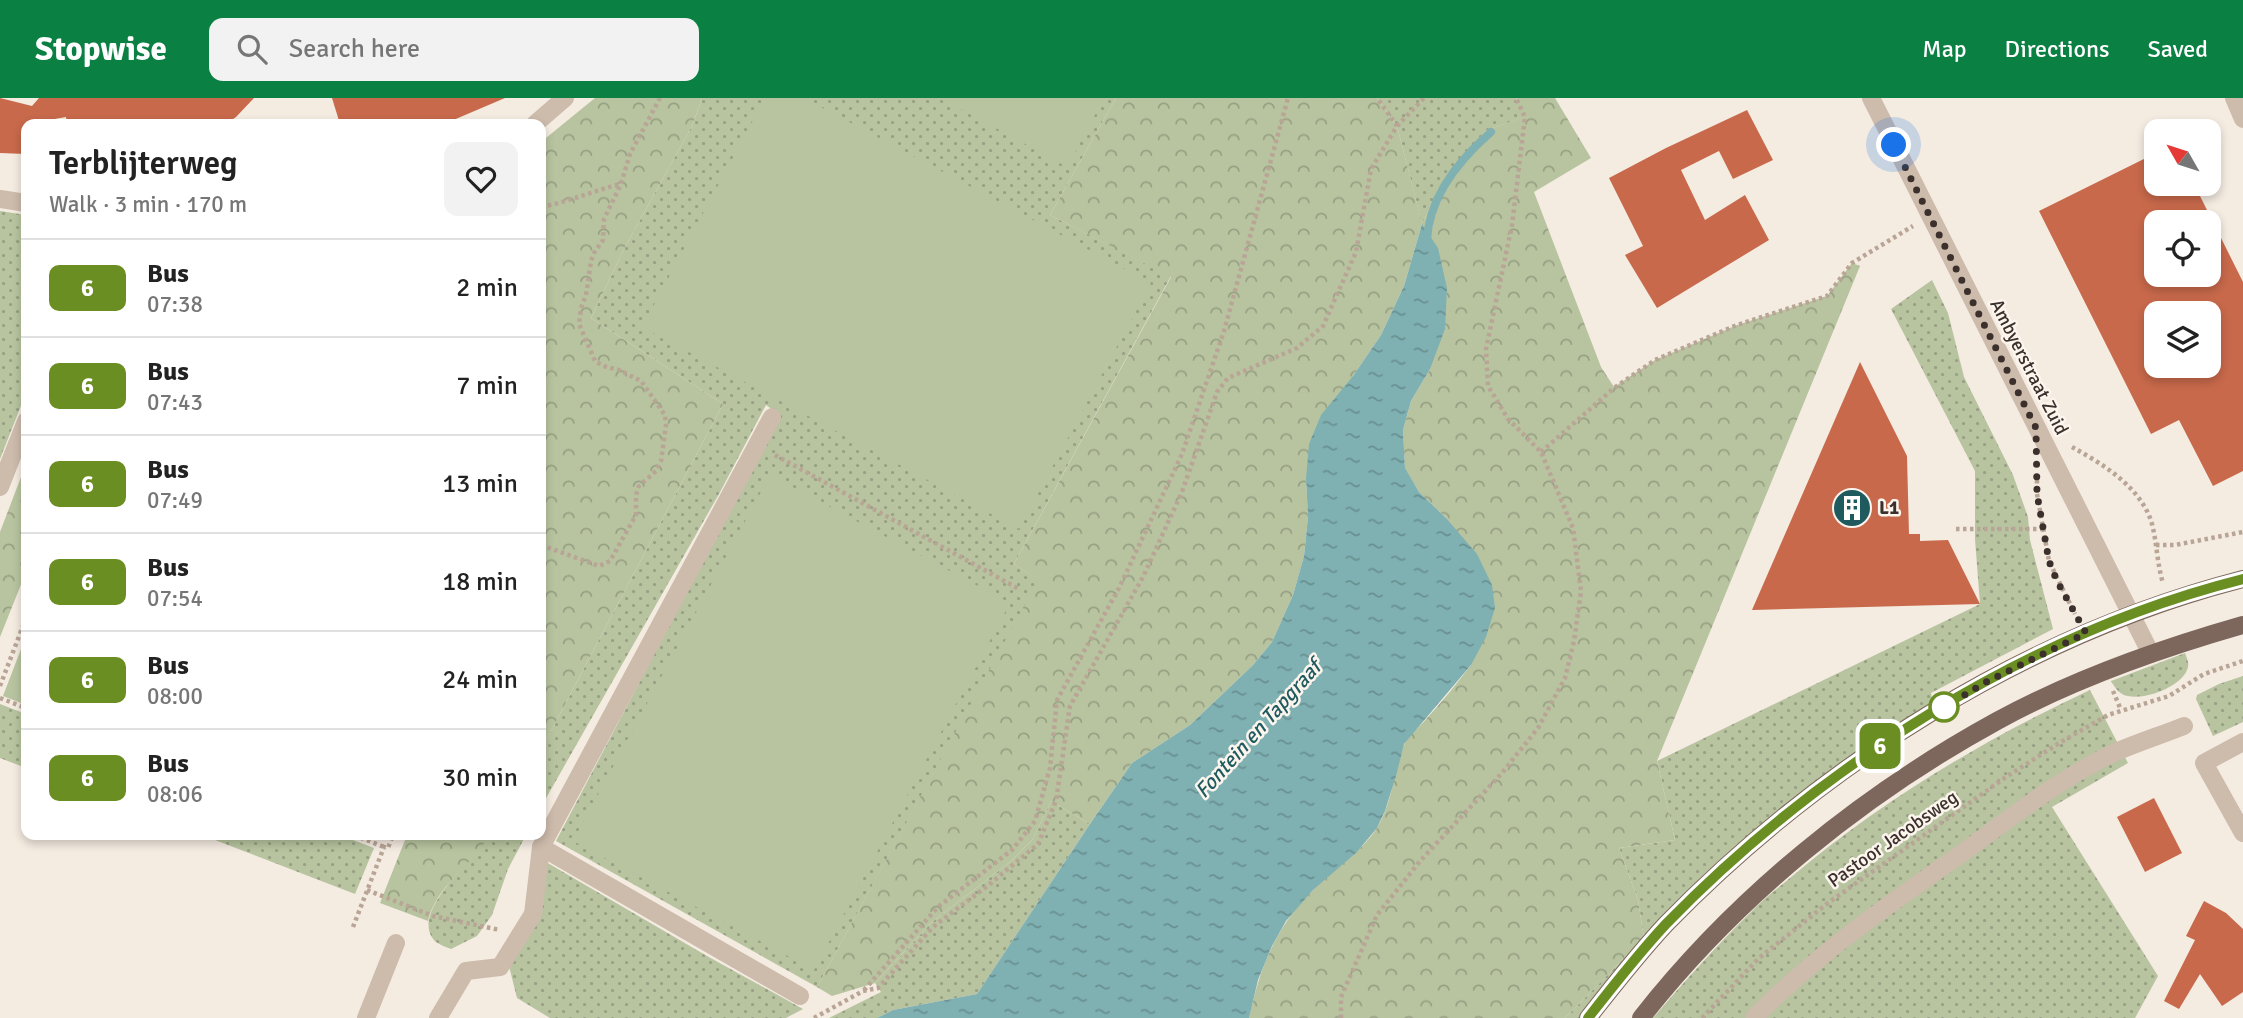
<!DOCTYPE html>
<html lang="en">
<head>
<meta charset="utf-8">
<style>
  :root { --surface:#fff; --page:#f2f2f2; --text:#222; --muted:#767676; --line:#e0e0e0; --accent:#0b8043 }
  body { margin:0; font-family:Signika,sans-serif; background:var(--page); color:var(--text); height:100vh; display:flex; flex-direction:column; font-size:26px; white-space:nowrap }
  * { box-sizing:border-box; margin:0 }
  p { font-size:23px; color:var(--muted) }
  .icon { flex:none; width:38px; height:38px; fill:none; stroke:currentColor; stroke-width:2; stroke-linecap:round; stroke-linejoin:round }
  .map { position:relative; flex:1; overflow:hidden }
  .details { position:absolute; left:21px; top:21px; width:525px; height:721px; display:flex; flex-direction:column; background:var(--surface); border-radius:14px; box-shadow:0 4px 10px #0003 }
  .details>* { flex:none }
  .badge { padding:0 14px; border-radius:10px; font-size:24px; line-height:46px }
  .needle { width:46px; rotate:309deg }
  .fabs { position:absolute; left:2144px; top:21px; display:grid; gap:14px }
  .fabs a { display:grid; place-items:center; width:77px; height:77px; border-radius:14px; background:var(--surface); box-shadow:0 4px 10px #0003; font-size:35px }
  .you { position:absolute; width:35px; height:35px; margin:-18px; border:5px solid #fff; border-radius:50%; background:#1a73e8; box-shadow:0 0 0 10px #1a73e833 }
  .map>.badge { position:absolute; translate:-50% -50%; box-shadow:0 0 0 4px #fff }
  .round { display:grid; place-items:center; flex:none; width:74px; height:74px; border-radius:14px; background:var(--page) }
  .summary { display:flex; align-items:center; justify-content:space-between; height:119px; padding:0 28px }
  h1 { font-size:33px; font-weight:600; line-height:52px }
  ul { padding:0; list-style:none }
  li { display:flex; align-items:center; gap:21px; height:98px; padding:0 28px; border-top:2px solid var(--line) }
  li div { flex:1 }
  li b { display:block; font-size:26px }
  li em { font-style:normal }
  li .badge { min-width:77px; font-weight:700; text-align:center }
  header { display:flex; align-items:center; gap:42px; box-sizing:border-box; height:98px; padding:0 35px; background:var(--accent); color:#fff }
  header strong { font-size:33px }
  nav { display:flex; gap:38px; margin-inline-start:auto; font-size:24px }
  .search { width:490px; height:63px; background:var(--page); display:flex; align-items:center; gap:18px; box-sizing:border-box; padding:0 24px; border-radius:14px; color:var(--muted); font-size:26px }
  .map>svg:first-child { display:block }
  .green { fill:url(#green-dots) }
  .forest { fill:url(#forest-crowns) }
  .pitch { fill:#b8c4a0 }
  .water { fill:url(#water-ripples) }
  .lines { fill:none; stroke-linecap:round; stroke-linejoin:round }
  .stream { stroke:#7fb0b2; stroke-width:8 }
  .building { fill:#c8694b; fill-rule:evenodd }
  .path { stroke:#b9a596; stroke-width:4.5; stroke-dasharray:3.5 3.5; stroke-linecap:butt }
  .minor { stroke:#cdbbac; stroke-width:18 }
  .major { stroke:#7d675c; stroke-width:18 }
  .line-casing { stroke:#fff; stroke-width:16 }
  .line { stroke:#6b8e23; stroke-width:10 }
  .walk { stroke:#3b302b; stroke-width:7; stroke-dasharray:0 12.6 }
  .stop-dot { fill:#fff; stroke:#6b8e23; stroke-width:3.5 }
  .labels { text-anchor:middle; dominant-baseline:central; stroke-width:5; stroke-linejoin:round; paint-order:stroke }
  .street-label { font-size:19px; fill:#3b302b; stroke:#fbf5ee }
  .poi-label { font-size:19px; font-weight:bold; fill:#3b302b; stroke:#fbf5ee; text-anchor:start }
  .water-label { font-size:21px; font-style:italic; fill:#1f5a5e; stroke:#fbf5ee }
</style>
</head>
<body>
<header>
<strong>Stopwise</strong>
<div class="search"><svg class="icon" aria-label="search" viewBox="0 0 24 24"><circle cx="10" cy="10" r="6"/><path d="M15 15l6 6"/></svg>Search here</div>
<nav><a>Map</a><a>Directions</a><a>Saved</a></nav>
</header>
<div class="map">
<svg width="2243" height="920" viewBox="0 0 2243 920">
  <defs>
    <pattern id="green-dots" width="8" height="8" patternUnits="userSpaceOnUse" patternTransform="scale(1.75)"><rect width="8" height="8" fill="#b8c4a0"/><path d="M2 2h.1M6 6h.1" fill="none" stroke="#97a083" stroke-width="1.8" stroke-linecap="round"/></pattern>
    <pattern id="forest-crowns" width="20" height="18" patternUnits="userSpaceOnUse" patternTransform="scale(1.75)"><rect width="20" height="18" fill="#b8c4a0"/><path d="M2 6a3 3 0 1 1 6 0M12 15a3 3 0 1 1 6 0" fill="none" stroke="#97a083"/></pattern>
    <pattern id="water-ripples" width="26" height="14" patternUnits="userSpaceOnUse" patternTransform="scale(1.75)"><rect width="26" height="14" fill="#7fb0b2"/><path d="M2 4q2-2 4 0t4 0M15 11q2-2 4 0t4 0" fill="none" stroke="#699091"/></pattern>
  </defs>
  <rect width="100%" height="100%" fill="#f4ebe1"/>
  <!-- green -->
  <g class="green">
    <polygon points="702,0 1116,0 1050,117 1171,178 1014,466 1039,482 817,889 556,743 780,317 766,307 719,396 541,709 541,652 723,306 591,220 625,149 692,28"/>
    <polygon points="1377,0 1516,0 1525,19 1487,32 1457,64 1438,94 1422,126 1397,28"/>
    <polygon points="0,113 26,117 26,295 0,361"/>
    <polygon points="1932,182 1948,215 1964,279 2013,377 2028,419 2030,442 2053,531 1931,595 1933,606 1845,661 1759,731 1582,920 1565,920 1644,840 1638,802 1619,750 1675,742 1657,663 1980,506 1975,441 1975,373 1891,211"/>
    <path d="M2185 555C2187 561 2190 566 2187 572 2180 590 2139 605 2122 596 2117 593 2114 588 2111 583Z"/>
    <polygon points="2243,578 2243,624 2213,638 2196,601 2197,597 2219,586"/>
    <path d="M2090 592 2128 665 2052 709 2158 878 2135 920H1653C1684 884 1716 848 1750 815 1762 802 1777 791 1790 780 1881 703 1983 642 2090 592Z"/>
    <polygon points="0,606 26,616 26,670 0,660"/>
    <polygon points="1051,703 1090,726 977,896 893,912 877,920 829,920 881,894 875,885 932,824 1010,764 1033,741"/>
    <polygon points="202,737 340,737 374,750 355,796"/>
    <path d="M490 737H526L508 771 492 817 477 838 451 851C446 849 440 847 436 844 406 816 476 760 490 737Z"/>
    <polygon points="546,764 707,858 803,911 786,920 550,920 517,900 509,868"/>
  </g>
  <!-- forest -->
  <g class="forest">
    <polygon points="595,0 702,0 692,28 625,149 591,220 723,306 541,652 541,44"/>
    <path d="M1116 0H1377L1397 28 1422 125 1457 64 1487 32 1524 19 1516 0H1555L1591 60 1534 94 1601 269 1614 289 1655 262 1737 227 1827 198 1852 165 1860 168 1657 663 1675 742 1619 750 1638 802 1644 840 1565 920H1249C1260 870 1275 830 1312 793 1333 771 1360 756 1377 730 1392 705 1394 675 1403 649 1407 638 1420 629 1427 620 1443 603 1457 585 1471 567L1446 420 1419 394 1405 371 1403 332 1411 303 1430 271 1422 126 1404 188 1381 237 1353 278 1306 381 1308 419 1304 458 1293 497 1272 544 1253 567 1190 627 1132 665 1090 726 1051 703 1033 741 1010 764 932 824 875 885 832 898 817 889 1038 482 1014 466 1171 179 1050 117Z"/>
    <polygon points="26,366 26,474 0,539 0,434"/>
    <path d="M407 737H490C472 767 436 788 428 823L380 805Z"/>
  </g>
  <!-- pitch -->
  <g class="pitch">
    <polygon points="765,0 804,0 1151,185 1019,431 642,229"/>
    <polygon points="941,0 1104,0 1067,69"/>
    <polygon points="770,377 1010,505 814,872 573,743"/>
    <polygon points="26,538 26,607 3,598"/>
  </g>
  <!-- water -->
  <polygon class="water" points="1422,126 1438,150 1447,190 1445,231 1430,271 1411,303 1403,332 1405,370 1419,394 1446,420 1477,456 1492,487 1495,510 1486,539 1471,567 1404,646 1396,678 1385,713 1377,730 1357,754 1313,792 1286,823 1272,848 1258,882 1249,920 877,920 893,912 977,896 1090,726 1132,665 1190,627 1253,567 1272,544 1293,497 1304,458 1308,419 1306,381 1309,346 1321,317 1353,278 1381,237 1404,188"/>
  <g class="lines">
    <!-- stream -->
    <path class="stream" d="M1427 142C1429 98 1459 62 1491 34"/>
  </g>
  <!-- building -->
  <g class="building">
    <polygon points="0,0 32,8 39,0 254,0 236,19 226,26 67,26 66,19 26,26 26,56 0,55"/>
    <polygon points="332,0 505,0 444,26 340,26"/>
    <polygon points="1747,12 1773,62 1733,81 1719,53 1681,72 1705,122 1745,97 1769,142 1657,210 1625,157 1643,148 1609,80 1666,50"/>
    <path d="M2156 55V86H2194L2243 184V373L2213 388 2179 322 2151 336 2039 113ZM2156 124H2208V177H2156ZM2156 215H2208V268H2156Z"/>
    <polygon points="1860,264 1907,358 1909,436 1920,436 1920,443 1948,442 1980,506 1752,512"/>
    <polygon points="2154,700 2182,755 2145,774 2117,719"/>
    <polygon points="2204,803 2226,815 2243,831 2243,894 2222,908 2200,876 2179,911 2164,903 2195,842 2186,838"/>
  </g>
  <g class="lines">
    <!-- path -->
    <g class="path">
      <polyline points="1397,28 1424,0"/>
      <path d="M541 109C568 104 593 93 620 86"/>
      <path d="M2072 349C2103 366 2142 390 2152 426 2157 445 2157 466 2163 485"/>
      <polyline points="1541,354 1614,290 1655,262 1737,227 1827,198 1852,165 1913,128"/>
      <polyline points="775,357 1019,491"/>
      <polyline points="2037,382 2037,396 2049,463 2075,516"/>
      <polyline points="1956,431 2043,431"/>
      <polyline points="541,447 599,468 610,463 636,417 636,397 639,388 656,373 661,363 666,327 665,317 641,283 619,272 603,268 595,263 579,226 581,210 586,197 591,163 594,155 603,142 604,121 621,86 630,56 660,0"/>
      <polyline points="2156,447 2175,447 2243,434"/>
      <polyline points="0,588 26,520"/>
      <polyline points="2113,593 2121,612"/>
      <polyline points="0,600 26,610"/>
      <polyline points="354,737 384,749"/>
      <polyline points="367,792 433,818 500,832"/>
      <polyline points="353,829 384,749 388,750 393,737"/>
      <polyline points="864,892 938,809 1012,752 1035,723 1050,670 1057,602 1119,490 1182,356 1224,233 1288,0"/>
      <polyline points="814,920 863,893 878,890 933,829 990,786 1038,746 1056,703 1070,608 1143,479 1182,394 1217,294 1228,280 1297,250 1323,228 1356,154 1371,71 1397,28 1377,0"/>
      <polyline points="1341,920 1341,899 1377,817 1421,762 1502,675 1538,630 1565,580 1574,543 1581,493 1573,430 1541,354 1508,321 1488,288 1486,251 1512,127 1525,19 1516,0"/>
      <polyline points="1702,920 1759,860 1828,805 2006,679 2061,644 2108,617 2169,598 2204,576 2243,563"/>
    </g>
    <!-- minor -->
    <g class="minor">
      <polyline points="1871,0 2151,556"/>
      <polyline points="2234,0 2243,21"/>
      <polyline points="535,26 565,0"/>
      <polyline points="0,101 26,105"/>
      <polyline points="0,389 26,323"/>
      <polyline points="2243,644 2204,665 2243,735"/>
      <polyline points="541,749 800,898"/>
      <polyline points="366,920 396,845"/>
      <polyline points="438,920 466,873 500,869 533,816 541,749 772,319"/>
      <path d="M1754 920C1811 862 1875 816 1941 770 1996 732 2049 687 2109 657 2133 646 2159 638 2184 628"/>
    </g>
    <!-- major -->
    <g class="major">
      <path d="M1588 920C1613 888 1638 856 1666 826 1822 666 2026 537 2243 481"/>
      <path d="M1641 920C1736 799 1862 697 1997 623 2074 581 2159 551 2243 527"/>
    </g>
  </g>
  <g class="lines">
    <defs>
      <path id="line" d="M1588 920C1613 888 1638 856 1666 826 1820 668 2028 535 2243 481"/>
    </defs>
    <!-- line casing -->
    <use href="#line" class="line-casing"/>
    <!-- line -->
    <use href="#line" class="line"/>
    <!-- walk -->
    <polyline class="walk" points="1894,47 2036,330 2037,396 2049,463 2057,483 2086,535 1988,583 1944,609"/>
  </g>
  <!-- icons -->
  <defs>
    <symbol id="building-disc" viewBox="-11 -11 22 22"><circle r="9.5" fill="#1f5a5e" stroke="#fbf5ee"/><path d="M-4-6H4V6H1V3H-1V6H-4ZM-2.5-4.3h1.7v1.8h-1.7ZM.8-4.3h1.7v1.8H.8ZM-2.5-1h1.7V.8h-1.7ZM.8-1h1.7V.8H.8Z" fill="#fff"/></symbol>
  </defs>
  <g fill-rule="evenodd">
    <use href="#building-disc" x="1830" y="388" width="44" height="44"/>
  </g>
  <!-- markers -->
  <circle class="stop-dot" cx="1944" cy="609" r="14"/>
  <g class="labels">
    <!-- street labels -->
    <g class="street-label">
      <text transform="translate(2029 269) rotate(63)">Ambyerstraat Zuid</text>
      <text transform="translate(1893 741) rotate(-35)">Pastoor Jacobsweg</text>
    </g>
    <!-- poi labels -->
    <g class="poi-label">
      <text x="1879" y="410">L1</text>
    </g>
    <!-- water labels -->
    <g class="water-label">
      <text transform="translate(1258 631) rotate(-48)">Fontein en Tapgraaf</text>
    </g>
  </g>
</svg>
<div class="fabs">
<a><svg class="needle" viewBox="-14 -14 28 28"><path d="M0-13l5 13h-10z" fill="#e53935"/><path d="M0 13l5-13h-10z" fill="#767676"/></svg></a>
<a><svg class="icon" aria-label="locate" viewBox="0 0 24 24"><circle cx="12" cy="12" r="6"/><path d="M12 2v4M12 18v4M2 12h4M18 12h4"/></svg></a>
<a><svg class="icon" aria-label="layers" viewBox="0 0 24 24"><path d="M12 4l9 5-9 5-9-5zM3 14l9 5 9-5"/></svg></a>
</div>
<div class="you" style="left:1894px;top:47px"></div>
<b class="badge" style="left:1880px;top:648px;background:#6b8e23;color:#fff">6</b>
<section class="details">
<div class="summary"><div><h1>Terblijterweg</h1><p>Walk · 3 min · 170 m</p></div><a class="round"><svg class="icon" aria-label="heart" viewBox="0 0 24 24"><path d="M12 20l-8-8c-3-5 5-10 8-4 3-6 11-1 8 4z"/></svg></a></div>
<ul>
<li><span class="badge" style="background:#6b8e23;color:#fff">6</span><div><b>Bus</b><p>07:38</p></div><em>2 min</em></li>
<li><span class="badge" style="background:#6b8e23;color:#fff">6</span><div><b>Bus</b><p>07:43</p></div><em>7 min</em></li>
<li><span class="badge" style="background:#6b8e23;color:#fff">6</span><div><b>Bus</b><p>07:49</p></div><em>13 min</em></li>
<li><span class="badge" style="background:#6b8e23;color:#fff">6</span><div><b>Bus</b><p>07:54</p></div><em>18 min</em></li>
<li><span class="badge" style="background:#6b8e23;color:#fff">6</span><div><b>Bus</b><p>08:00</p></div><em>24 min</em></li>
<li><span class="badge" style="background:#6b8e23;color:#fff">6</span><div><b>Bus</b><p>08:06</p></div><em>30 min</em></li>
</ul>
</section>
</div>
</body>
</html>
